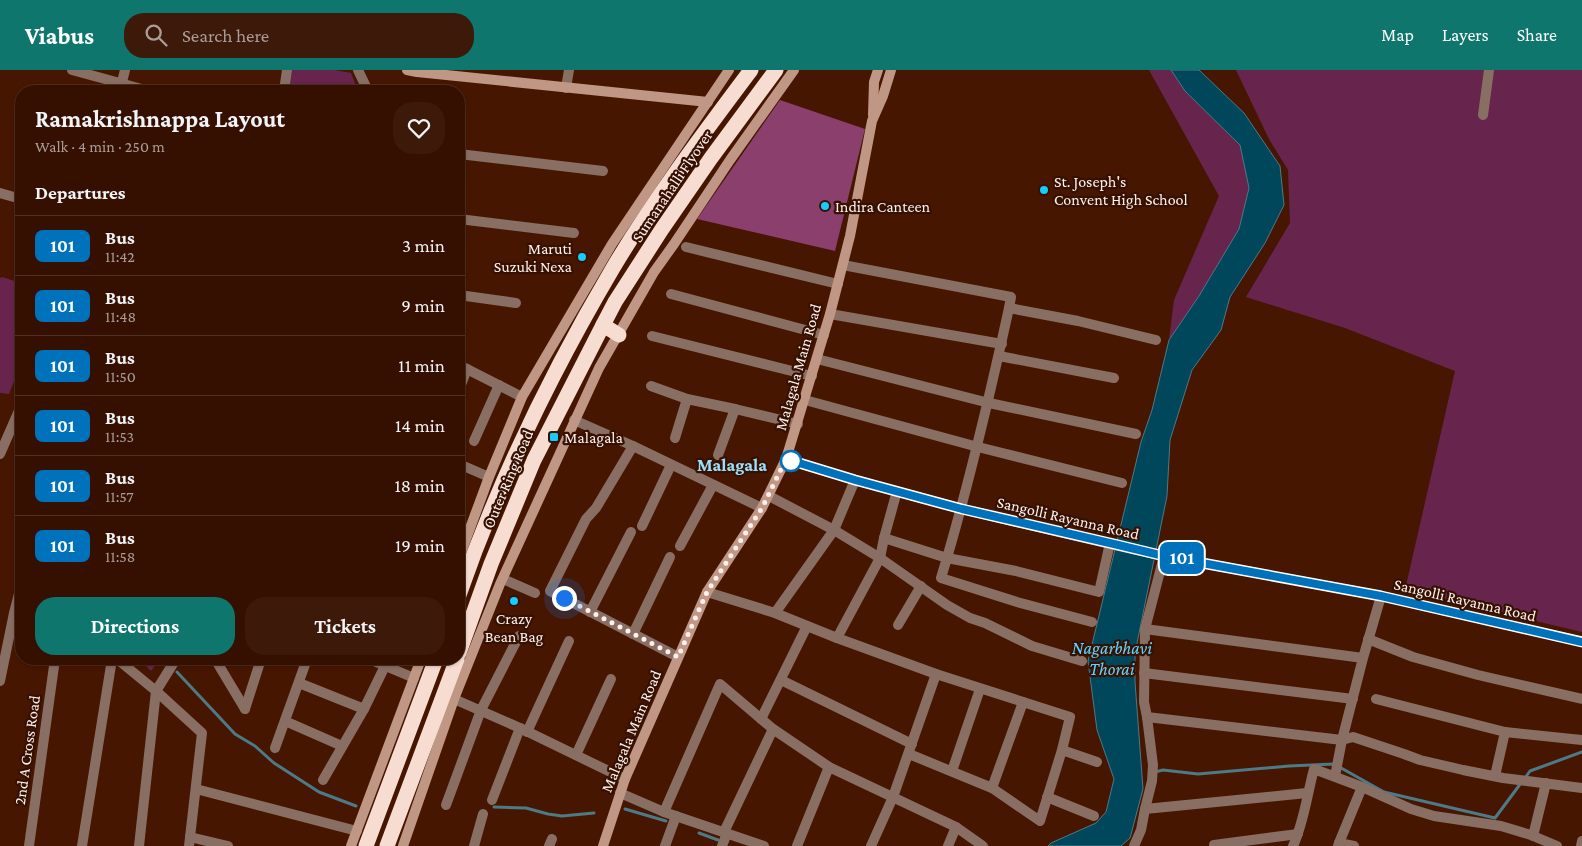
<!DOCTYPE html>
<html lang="en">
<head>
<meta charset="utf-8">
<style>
  :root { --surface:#351000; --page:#3d190a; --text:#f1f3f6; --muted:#aa9d99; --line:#4f3022; --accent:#0f766e }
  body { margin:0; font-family:"Crimson Pro",serif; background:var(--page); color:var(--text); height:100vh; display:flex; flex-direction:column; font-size:19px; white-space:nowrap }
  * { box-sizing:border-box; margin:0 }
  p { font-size:16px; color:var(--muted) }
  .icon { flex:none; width:28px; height:28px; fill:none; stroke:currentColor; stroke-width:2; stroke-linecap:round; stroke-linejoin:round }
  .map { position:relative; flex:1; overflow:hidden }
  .panel { position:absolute; left:15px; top:15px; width:450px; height:580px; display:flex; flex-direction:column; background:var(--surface); border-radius:20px; box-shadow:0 1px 4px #0004,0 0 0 1px var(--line) }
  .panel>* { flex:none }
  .badge { padding:0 10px; border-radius:8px; font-size:18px; line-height:32px }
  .you { position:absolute; width:25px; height:25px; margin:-12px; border:4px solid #fff; border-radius:50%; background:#1a73e8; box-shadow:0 0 0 8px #1a73e833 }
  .map>.badge { position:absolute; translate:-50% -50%; box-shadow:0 0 0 2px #fff }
  h2 { padding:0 20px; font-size:19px; line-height:45px }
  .round { display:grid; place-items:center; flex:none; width:52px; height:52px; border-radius:20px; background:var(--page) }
  .head { display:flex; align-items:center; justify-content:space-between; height:85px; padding:0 20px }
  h1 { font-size:24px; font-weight:700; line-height:38px }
  .button { display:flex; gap:10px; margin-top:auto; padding:10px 20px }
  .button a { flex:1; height:58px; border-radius:20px; background:var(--accent); color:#fff; font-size:20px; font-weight:700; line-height:58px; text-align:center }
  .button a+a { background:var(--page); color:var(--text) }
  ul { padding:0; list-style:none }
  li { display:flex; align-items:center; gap:15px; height:60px; padding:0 20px; border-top:1px solid var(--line) }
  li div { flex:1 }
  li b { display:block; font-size:19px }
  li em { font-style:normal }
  li .badge { min-width:55px; font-weight:700; text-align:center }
  header { display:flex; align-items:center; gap:30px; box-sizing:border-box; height:70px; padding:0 25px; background:var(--accent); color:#fff }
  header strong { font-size:24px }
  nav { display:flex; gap:28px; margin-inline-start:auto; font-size:18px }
  .search { width:350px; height:45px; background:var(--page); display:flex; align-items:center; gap:12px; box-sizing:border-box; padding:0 18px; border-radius:20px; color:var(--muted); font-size:19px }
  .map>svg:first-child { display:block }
  .green { fill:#67254e }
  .forest { fill:#8a3f6d }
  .water { fill:#00475c; stroke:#4c7a87 }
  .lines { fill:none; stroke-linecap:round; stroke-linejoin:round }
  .stream { stroke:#4c7a87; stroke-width:3 }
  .street { stroke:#896f63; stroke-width:10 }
  .secondary { stroke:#c09785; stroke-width:10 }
  .highway { stroke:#f6dcd1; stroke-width:15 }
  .line-casing { stroke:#fff; stroke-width:11 }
  .line { stroke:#0072bc; stroke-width:8 }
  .walk { stroke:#fff1ec; stroke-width:5; stroke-dasharray:0 9 }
  .poi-dot { fill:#19cafc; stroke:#361101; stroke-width:2 }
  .stop-dot { fill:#fff; stroke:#0072bc; stroke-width:2.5 }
  .labels { text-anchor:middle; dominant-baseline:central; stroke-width:4.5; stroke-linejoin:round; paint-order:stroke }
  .poi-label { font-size:16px; fill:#fff1ec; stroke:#361101; text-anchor:start }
  .street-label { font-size:16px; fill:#fff1ec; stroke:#361101 }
  .neighbourhood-label { font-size:18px; font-weight:bold; fill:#9ae0fc; stroke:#361101 }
  .water-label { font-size:18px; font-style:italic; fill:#63d5fe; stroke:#361101 }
</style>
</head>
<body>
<header>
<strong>Viabus</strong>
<div class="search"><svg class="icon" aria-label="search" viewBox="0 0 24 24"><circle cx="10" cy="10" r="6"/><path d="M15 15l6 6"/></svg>Search here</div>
<nav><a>Map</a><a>Layers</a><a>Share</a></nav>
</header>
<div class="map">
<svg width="1582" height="776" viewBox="0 0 1582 776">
  <rect width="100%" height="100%" fill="#471600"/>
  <!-- green -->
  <g class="green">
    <polygon points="292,0 335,0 351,3 358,21 289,21"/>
    <polygon points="1149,0 1171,0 1185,21 1240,75 1249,118 1239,159 1199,226 1169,270 1174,230 1219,126"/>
    <polygon points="1236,0 1582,0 1582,562 1405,520 1455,301 1345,258 1246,227 1290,153 1288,100 1269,69"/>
    <polygon points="2,207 21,213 21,293 9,324 0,323 0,208"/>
    <polygon points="139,589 160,589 151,601"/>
  </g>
  <!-- forest -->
  <polygon class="forest" points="780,30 865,59 835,181 697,149"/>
  <!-- water -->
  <polygon class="water" points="1171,0 1199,0 1244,43 1280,96 1284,135 1265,173 1230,227 1221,260 1192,300 1170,370 1167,426 1135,583 1135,612 1143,719 1130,768 1121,776 1048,776 1051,773 1096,753 1106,742 1114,709 1097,660 1088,591 1141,372 1152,340 1169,270 1199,226 1239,159 1249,118 1240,75 1185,21"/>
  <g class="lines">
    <!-- stream -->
    <g class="stream">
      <polyline points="177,602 235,664 255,676 274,693 319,722 356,736"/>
      <polyline points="1155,702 1163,700 1198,704 1289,696 1334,694 1384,722 1495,748 1521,713"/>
      <polyline points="1525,708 1530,701 1582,682"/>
      <polyline points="494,737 526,738 548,744 562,746 594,743"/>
      <polyline points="625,739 666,751"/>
      <polyline points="699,763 718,770"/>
    </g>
    <!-- street -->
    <g class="street">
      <polyline points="72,0 149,21"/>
      <polyline points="358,0 368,21"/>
      <polyline points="566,18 569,0"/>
      <polyline points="120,20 125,0"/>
      <polyline points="284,21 287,0"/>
      <polyline points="1483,45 1489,0"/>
      <polyline points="459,84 603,101"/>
      <polyline points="0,123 21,129"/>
      <polyline points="459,149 574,163"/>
      <polyline points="686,177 838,214"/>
      <path d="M843 195 1011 227 1009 238C989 329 968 419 941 508L1017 532 1092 552"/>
      <polyline points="671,224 824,265"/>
      <polyline points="459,225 516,233"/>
      <polyline points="1009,238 1078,251 1156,270"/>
      <polyline points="830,244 1002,274"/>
      <polyline points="652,266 812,306"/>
      <polyline points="999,286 1114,308"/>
      <polyline points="817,289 989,333 1136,364"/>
      <polyline points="459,295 522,327"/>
      <polyline points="651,316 687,329 735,339 798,354"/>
      <polyline points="459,320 467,299"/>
      <polyline points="805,330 978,377 1122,413"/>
      <polyline points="574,350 633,376 596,438 586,449 550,521 678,587"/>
      <polyline points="675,368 687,329"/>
      <polyline points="474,371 499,315"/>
      <polyline points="633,376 762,438"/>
      <polyline points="0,384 21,336"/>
      <polyline points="718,385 735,339"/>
      <polyline points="459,394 489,407"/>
      <polyline points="897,421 884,468 947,488 1016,501 1099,522 1110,473"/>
      <polyline points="769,426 834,460 880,488 947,535 970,548 985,553 1032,576 1082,591"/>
      <polyline points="642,456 671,395"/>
      <polyline points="680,476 713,415"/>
      <polyline points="503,509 535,523"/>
      <polyline points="707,522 775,543 837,568 936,604 1070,647 1062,680 1040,751 992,718 909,684"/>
      <polyline points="590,542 631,462"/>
      <polyline points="775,543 834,460 855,410"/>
      <polyline points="898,555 921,516"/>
      <polyline points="1145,559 1164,486"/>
      <polyline points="633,564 670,487"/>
      <polyline points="837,568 880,488 884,468"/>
      <polyline points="1368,569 1413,587 1478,605 1582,629"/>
      <polyline points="1363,588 1145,559 1144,632 1147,647 1342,670 1363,588 1381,526"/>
      <polyline points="117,589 156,621 202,663 189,776"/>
      <polyline points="215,589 245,639"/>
      <polyline points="369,589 414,608"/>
      <polyline points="1144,603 1353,629"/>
      <polyline points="781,610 912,674"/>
      <polyline points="0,611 14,543 21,516"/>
      <polyline points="299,613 364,639 385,596"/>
      <polyline points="454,629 520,658 625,709"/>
      <polyline points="1376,629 1505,662 1582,670"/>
      <polyline points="245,639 261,589"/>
      <polyline points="761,649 807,556"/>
      <polyline points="285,651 342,676"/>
      <polyline points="527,662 569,571"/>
      <polyline points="275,678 307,589"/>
      <polyline points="1062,680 1097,692"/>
      <polyline points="576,685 611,609"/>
      <polyline points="952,701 980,619"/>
      <polyline points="1335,706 1342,670 1353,667 1404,684 1420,690 1463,700 1503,708 1582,718"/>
      <polyline points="1495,706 1505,662"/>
      <polyline points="323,710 364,639"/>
      <polyline points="992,718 1023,632"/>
      <polyline points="196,719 357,761"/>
      <polyline points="620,723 664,742 764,776"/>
      <polyline points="1047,727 1094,746"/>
      <polyline points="492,730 520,658"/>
      <polyline points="446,735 481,640 519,566"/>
      <polyline points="1145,739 1307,723"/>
      <polyline points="664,742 720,614 773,659 829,697 956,757 983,776"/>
      <polyline points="724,762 773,659"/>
      <polyline points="1533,766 1546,713"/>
      <polyline points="190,767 228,776"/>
      <polyline points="1339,773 1362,717 1411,739 1434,746 1501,756 1531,765 1557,776"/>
      <polyline points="29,776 55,589"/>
      <polyline points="82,776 112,589"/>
      <polyline points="139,776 156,621 176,589"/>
      <polyline points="474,776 483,744"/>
      <polyline points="549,776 552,769"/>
      <polyline points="665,776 676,746"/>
      <polyline points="722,776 727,763"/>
      <polyline points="797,776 829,697"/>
      <polyline points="871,776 893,727 936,604"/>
      <polyline points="948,776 956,757"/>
      <polyline points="1134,776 1141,760 1145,739 1152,711 1153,695 1147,647"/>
      <polyline points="1214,776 1214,775 1298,764"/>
      <path d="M1293 776C1304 752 1307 725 1314 699L1362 717"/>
      <polyline points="1338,776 1339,773 1354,776"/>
      <polyline points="1581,776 1582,771"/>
    </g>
    <!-- secondary -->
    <g class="secondary">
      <polyline points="407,0 417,2 708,32"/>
      <polyline points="873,45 874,12 878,0"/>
      <polyline points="786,389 855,410 962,439 1114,475 1164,486 1381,526 1582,572"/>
      <polyline points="459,488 489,407 522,327 612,174 729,0"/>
      <polyline points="351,776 421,589"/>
      <polyline points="403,776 454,629 500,514 599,298 654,202 674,174 730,90 794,0"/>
      <polyline points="603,776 625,709 707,522 762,438 786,389 830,244 850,166 872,51 883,26 891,0"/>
    </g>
    <!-- highway -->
    <g class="highway">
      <polyline points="603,255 619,265"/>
      <path d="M459 525C499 410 551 303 613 198 654 129 703 64 751 0"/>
      <polyline points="459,583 491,494 534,390 603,255 615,232 662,159 711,88 776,0"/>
      <polyline points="366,776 436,589"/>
      <polyline points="387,776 457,589"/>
    </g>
  </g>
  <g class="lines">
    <defs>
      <polyline id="line" points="786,389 855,410 962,439 1114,474 1164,486 1381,526 1582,572"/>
    </defs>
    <!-- line casing -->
    <use href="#line" class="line-casing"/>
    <!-- line -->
    <use href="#line" class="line"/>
    <!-- walk -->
    <polyline class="walk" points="564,528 678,587 707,522 762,438 786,389 791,391"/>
  </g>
  <!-- markers -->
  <g class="poi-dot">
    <circle cx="1044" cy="120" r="5"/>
    <circle cx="825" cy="136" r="5"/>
    <circle cx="582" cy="187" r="5"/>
    <rect x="549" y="362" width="10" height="10" rx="2.5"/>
    <circle cx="514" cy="531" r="5"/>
  </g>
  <circle class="stop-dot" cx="791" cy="391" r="10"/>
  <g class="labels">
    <!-- poi labels -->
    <g class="poi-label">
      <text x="1054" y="111">St. Joseph's<tspan x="1054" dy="18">Convent High School</tspan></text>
      <text x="835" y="136">Indira Canteen</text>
      <text x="572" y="178" text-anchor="end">Maruti<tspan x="572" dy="18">Suzuki Nexa</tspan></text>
      <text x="564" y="367">Malagala</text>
      <text x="514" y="548" text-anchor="middle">Crazy<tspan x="514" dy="18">Bean Bag</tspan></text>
    </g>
    <!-- street labels -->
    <g class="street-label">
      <text transform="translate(672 116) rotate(-56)">Sumanahalli Flyover</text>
      <text transform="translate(798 297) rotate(-74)">Malagala Main Road</text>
      <text transform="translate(508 409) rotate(-67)">Outer Ring Road</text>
      <text transform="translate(1068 448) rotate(13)">Sangolli Rayanna Road</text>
      <text transform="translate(1465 530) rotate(13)">Sangolli Rayanna Road</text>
      <text transform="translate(631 661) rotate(-67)">Malagala Main Road</text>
      <text transform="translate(27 680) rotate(-82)">2nd A Cross Road</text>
    </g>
    <!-- neighbourhood labels -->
    <g class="neighbourhood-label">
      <text x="732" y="395">Malagala</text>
    </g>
    <!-- water labels -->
    <g class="water-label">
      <text x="1112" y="578">Nagarbhavi<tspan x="1112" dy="21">Thorai</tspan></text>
    </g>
  </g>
</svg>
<div class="you" style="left:564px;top:528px"></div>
<b class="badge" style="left:1182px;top:488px;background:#0072bc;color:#fff">101</b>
<section class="panel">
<div class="head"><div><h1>Ramakrishnappa Layout</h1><p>Walk · 4 min · 250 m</p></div><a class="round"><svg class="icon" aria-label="heart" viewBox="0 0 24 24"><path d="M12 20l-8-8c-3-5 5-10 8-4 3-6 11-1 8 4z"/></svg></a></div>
<h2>Departures</h2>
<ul>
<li><span class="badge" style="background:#0072bc;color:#fff">101</span><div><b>Bus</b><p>11:42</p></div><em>3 min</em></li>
<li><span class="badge" style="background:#0072bc;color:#fff">101</span><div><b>Bus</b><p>11:48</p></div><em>9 min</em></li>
<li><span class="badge" style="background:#0072bc;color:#fff">101</span><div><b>Bus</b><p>11:50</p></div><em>11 min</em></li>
<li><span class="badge" style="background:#0072bc;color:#fff">101</span><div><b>Bus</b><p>11:53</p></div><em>14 min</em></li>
<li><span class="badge" style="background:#0072bc;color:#fff">101</span><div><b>Bus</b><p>11:57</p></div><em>18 min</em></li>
<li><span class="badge" style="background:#0072bc;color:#fff">101</span><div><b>Bus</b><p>11:58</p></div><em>19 min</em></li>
</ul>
<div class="button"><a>Directions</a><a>Tickets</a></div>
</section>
</div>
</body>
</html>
